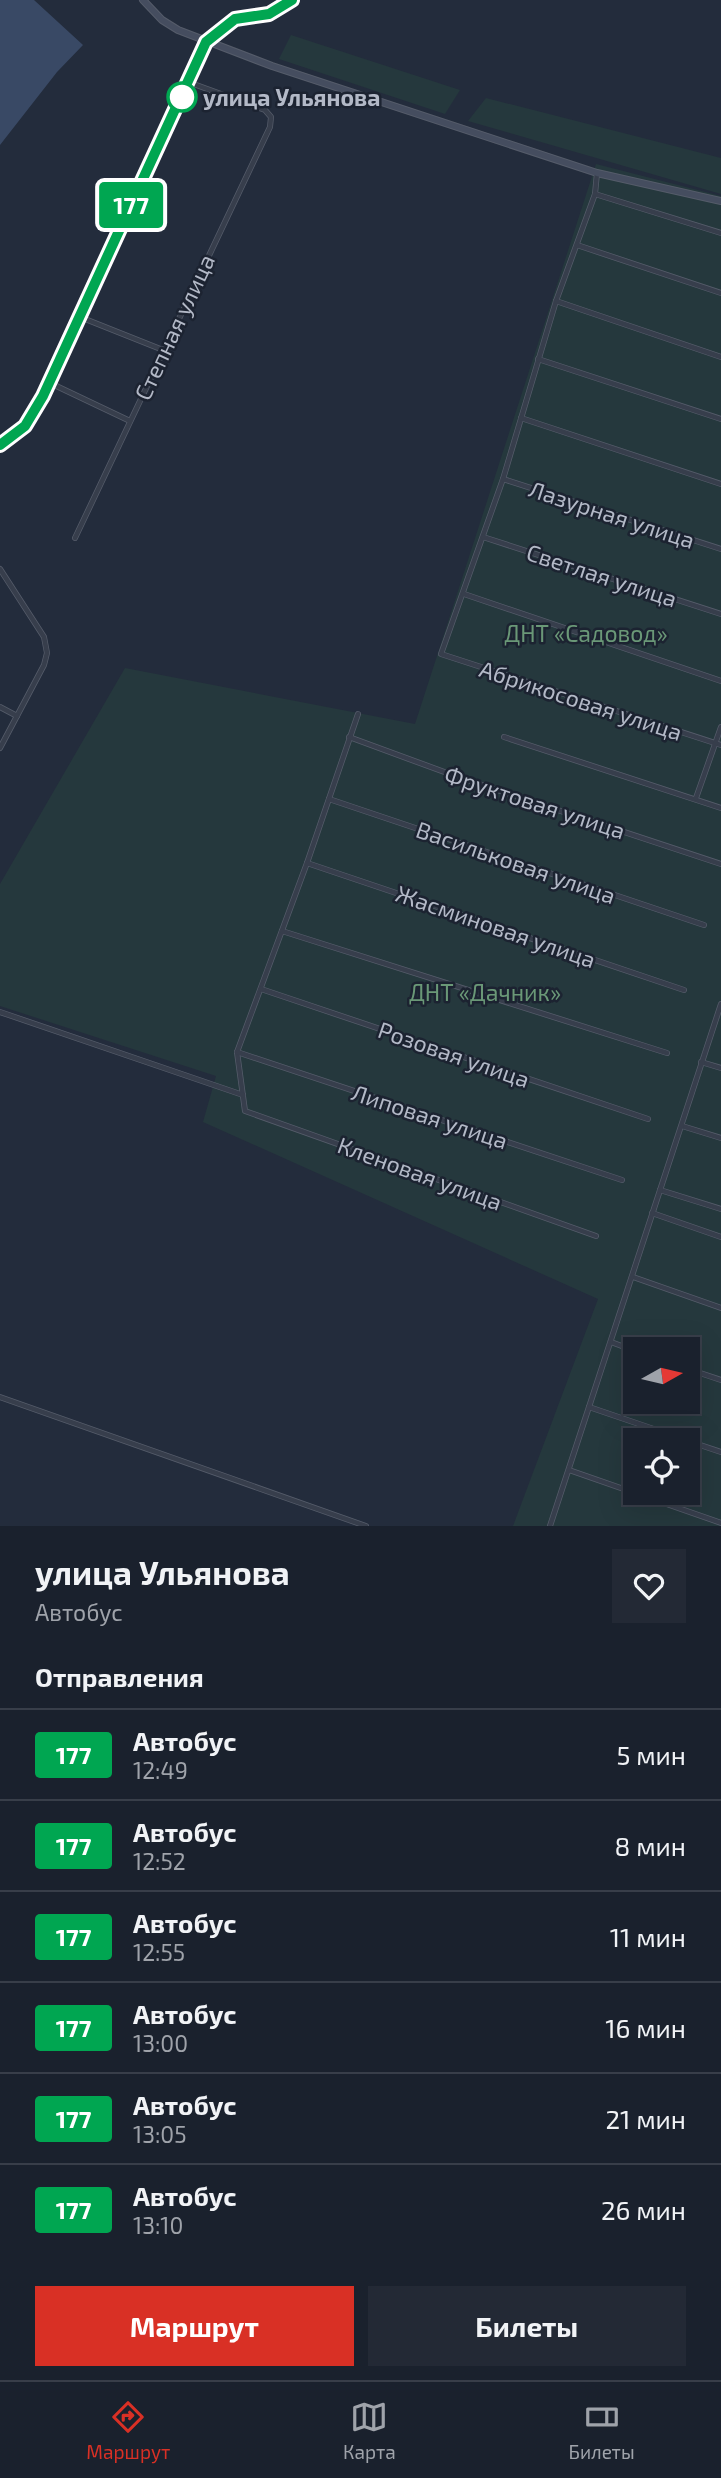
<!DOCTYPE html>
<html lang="ru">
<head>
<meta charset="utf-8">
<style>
  :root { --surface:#1a212d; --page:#232935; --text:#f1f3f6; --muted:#9fa3aa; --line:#383e49; --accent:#d93025 }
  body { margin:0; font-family:"Exo 2",sans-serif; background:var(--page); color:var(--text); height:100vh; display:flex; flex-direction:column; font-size:26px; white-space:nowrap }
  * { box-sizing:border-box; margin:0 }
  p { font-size:23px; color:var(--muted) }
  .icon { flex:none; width:38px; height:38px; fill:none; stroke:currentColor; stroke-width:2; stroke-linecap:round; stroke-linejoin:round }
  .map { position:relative; height:1526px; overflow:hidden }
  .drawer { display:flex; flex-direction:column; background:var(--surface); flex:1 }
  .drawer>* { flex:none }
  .badge { padding:0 14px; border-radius:5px; font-size:24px; line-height:46px }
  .needle { width:46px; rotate:82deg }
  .tools { position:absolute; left:623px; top:1337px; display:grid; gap:14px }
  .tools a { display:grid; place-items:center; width:77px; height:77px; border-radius:0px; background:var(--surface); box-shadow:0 7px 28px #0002,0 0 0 2px var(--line); font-size:35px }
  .map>.badge { position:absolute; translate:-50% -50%; box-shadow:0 0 0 4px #fff }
  h2 { padding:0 35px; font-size:26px; line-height:63px }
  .round { display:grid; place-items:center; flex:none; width:74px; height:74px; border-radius:0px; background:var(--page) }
  .headline { display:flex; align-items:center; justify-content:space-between; height:119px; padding:0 35px }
  h1 { font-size:33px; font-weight:700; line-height:52px }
  .primary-button { display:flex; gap:14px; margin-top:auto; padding:14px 35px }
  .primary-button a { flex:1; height:80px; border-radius:0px; background:var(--accent); color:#fff; font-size:28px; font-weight:700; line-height:80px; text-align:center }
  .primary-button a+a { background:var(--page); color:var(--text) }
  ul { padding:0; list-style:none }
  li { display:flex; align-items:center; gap:21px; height:91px; padding:0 35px; border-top:2px solid var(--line) }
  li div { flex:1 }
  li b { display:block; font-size:26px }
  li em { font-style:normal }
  li .badge { min-width:77px; font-weight:700; text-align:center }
  .tab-bar { display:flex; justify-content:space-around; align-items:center; height:98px; border-top:2px solid var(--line); background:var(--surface); font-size:19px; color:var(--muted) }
  .tab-bar a { display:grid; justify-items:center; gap:4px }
  .tab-bar .selected { color:var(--accent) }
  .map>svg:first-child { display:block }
  .green { fill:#25383d; fill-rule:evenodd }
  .water { fill:#394965 }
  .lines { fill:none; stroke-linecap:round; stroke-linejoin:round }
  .minor-casing { stroke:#555c6a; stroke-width:6 }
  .tertiary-casing { stroke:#555c6a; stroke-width:8 }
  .secondary-casing { stroke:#555c6a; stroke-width:8 }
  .minor { stroke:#373e4c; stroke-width:4.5 }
  .tertiary { stroke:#373e4c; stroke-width:6 }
  .secondary { stroke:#454d5f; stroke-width:6 }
  .line-casing { stroke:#fff; stroke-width:16 }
  .line { stroke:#00a651; stroke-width:10 }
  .stop-dot { fill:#fff; stroke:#00a651; stroke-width:3.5 }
  .labels { text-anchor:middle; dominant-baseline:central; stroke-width:5; stroke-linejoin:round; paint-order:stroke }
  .stop-label { font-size:23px; font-weight:bold; fill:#b3b9c7; stroke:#1c2331; text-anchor:start }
  .street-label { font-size:23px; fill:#b3b9c7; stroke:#1c2331 }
  .park-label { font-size:23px; fill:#6a9877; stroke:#1c2331 }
</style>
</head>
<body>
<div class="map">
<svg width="721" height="1526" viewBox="0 0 721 1526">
  <rect width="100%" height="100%" fill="#232c3c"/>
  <!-- green -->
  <g class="green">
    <polygon points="291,35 460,90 445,114 279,59"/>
    <polygon points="486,98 721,158 721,194 468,121"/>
    <path d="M596 164 721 196V1526H513L598 1299 203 1122 216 1076 0 1006V884L125 668 415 724ZM635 1349H688V1402H635ZM635 1440H688V1493H635Z"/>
  </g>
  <!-- water -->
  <polygon class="water" points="0,0 34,0 83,45 57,72 0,145"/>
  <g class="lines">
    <defs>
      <g id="minor">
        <polyline points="207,41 235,19 269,14 292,0"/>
        <polyline points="597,173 595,194 556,301 503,479 441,654 721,745"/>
        <polyline points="595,194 721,233"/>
        <polyline points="577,245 721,293"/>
        <polyline points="556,301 721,357"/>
        <polyline points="80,317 163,350"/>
        <polyline points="538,359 721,419"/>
        <polyline points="50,383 130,421"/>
        <polyline points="521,418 721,484"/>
        <polyline points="503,479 721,549"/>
        <polyline points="483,537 721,614"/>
        <polyline points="75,538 270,127 271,117 265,110 188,82"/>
        <polyline points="0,569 44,637 47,653 44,665 0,748"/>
        <polyline points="464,594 721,681"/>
        <polyline points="0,707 17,716"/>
        <polyline points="358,714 307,863 237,1052 245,1111 596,1236"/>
        <polyline points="349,737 458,777 721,864"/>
        <polyline points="504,737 721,808"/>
        <polyline points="696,798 721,727"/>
        <polyline points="329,799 704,925"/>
        <polyline points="307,863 684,990"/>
        <polyline points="282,931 667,1053"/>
        <polyline points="261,989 648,1119"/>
        <polyline points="0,1012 243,1095"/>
        <polyline points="237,1052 622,1180"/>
        <polyline points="701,1062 721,1068"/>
        <polyline points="682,1126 721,1138"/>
        <polyline points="660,1190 721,1209"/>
        <polyline points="652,1213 721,1237"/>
        <polyline points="633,1277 721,1308"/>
        <polyline points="611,1342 635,1351"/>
        <polyline points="688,1369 721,1380"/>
        <polyline points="0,1397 366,1526"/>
        <polyline points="589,1407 686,1440"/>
        <polyline points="688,1441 721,1452"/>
        <polyline points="569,1470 721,1523"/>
        <polyline points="550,1526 721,1004"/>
      </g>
      <polyline id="tertiary" points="0,445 25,426 37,409 206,42"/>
      <polyline id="secondary" points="143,0 162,20 178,30 272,66 597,173 721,201"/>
    </defs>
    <!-- minor casing -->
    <use href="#minor" class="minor-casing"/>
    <!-- tertiary casing -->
    <use href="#tertiary" class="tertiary-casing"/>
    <!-- secondary casing -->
    <use href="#secondary" class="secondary-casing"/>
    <!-- minor -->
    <use href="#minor" class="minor"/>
    <!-- tertiary -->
    <use href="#tertiary" class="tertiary"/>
    <!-- secondary -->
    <use href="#secondary" class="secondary"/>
  </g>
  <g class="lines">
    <defs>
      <polyline id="line" points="0,445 25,426 43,396 206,42 235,19 269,14 292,0"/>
    </defs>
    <!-- line casing -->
    <use href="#line" class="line-casing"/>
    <!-- line -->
    <use href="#line" class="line"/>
  </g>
  <!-- markers -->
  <circle class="stop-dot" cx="182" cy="97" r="14"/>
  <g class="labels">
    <!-- stop labels -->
    <g class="stop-label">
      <text x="203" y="97">улица Ульянова</text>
    </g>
    <!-- street labels -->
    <g class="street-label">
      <text transform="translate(174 327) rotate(-65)">Степная улица</text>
      <text transform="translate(612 514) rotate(18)">Лазурная улица</text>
      <text transform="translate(602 575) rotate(18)">Светлая улица</text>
      <text transform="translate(581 700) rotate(18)">Абрикосовая улица</text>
      <text transform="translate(535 802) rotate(18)">Фруктовая улица</text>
      <text transform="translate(516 862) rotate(19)">Васильковая улица</text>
      <text transform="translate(496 926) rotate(19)">Жасминовая улица</text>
      <text transform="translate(454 1054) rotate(19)">Розовая улица</text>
      <text transform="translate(430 1116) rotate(18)">Липовая улица</text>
      <text transform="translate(420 1173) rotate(20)">Кленовая улица</text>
    </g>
    <!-- park labels -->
    <g class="park-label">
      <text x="586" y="633">ДНТ «Садовод»</text>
      <text x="485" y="992">ДНТ «Дачник»</text>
    </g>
  </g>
</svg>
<div class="tools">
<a><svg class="needle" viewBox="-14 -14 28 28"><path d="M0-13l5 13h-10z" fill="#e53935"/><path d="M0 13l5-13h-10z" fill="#9fa3aa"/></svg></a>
<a><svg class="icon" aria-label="locate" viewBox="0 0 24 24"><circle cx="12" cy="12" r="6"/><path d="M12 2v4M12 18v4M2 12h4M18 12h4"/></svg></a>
</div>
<b class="badge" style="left:131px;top:205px;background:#00a651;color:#fff">177</b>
</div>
<section class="drawer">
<div class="headline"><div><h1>улица Ульянова</h1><p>Автобус</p></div><a class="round"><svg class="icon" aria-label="heart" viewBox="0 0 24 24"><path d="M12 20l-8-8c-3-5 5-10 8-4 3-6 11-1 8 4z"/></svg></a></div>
<h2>Отправления</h2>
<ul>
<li><span class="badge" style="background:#00a651;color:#fff">177</span><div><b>Автобус</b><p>12:49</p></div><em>5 мин</em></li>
<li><span class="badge" style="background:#00a651;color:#fff">177</span><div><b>Автобус</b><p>12:52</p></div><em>8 мин</em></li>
<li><span class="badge" style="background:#00a651;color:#fff">177</span><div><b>Автобус</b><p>12:55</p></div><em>11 мин</em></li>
<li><span class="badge" style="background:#00a651;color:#fff">177</span><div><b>Автобус</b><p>13:00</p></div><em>16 мин</em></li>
<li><span class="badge" style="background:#00a651;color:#fff">177</span><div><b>Автобус</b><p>13:05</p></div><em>21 мин</em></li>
<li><span class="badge" style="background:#00a651;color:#fff">177</span><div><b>Автобус</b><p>13:10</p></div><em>26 мин</em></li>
</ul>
<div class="primary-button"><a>Маршрут</a><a>Билеты</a></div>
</section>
<nav class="tab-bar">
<a class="selected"><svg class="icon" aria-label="directions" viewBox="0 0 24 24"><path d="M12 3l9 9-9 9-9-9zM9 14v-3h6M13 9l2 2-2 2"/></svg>Маршрут</a>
<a><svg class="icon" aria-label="map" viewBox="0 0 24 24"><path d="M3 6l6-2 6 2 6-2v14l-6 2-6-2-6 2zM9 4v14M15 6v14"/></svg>Карта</a>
<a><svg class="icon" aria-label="tickets" viewBox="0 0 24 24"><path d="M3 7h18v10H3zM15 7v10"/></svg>Билеты</a>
</nav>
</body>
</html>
